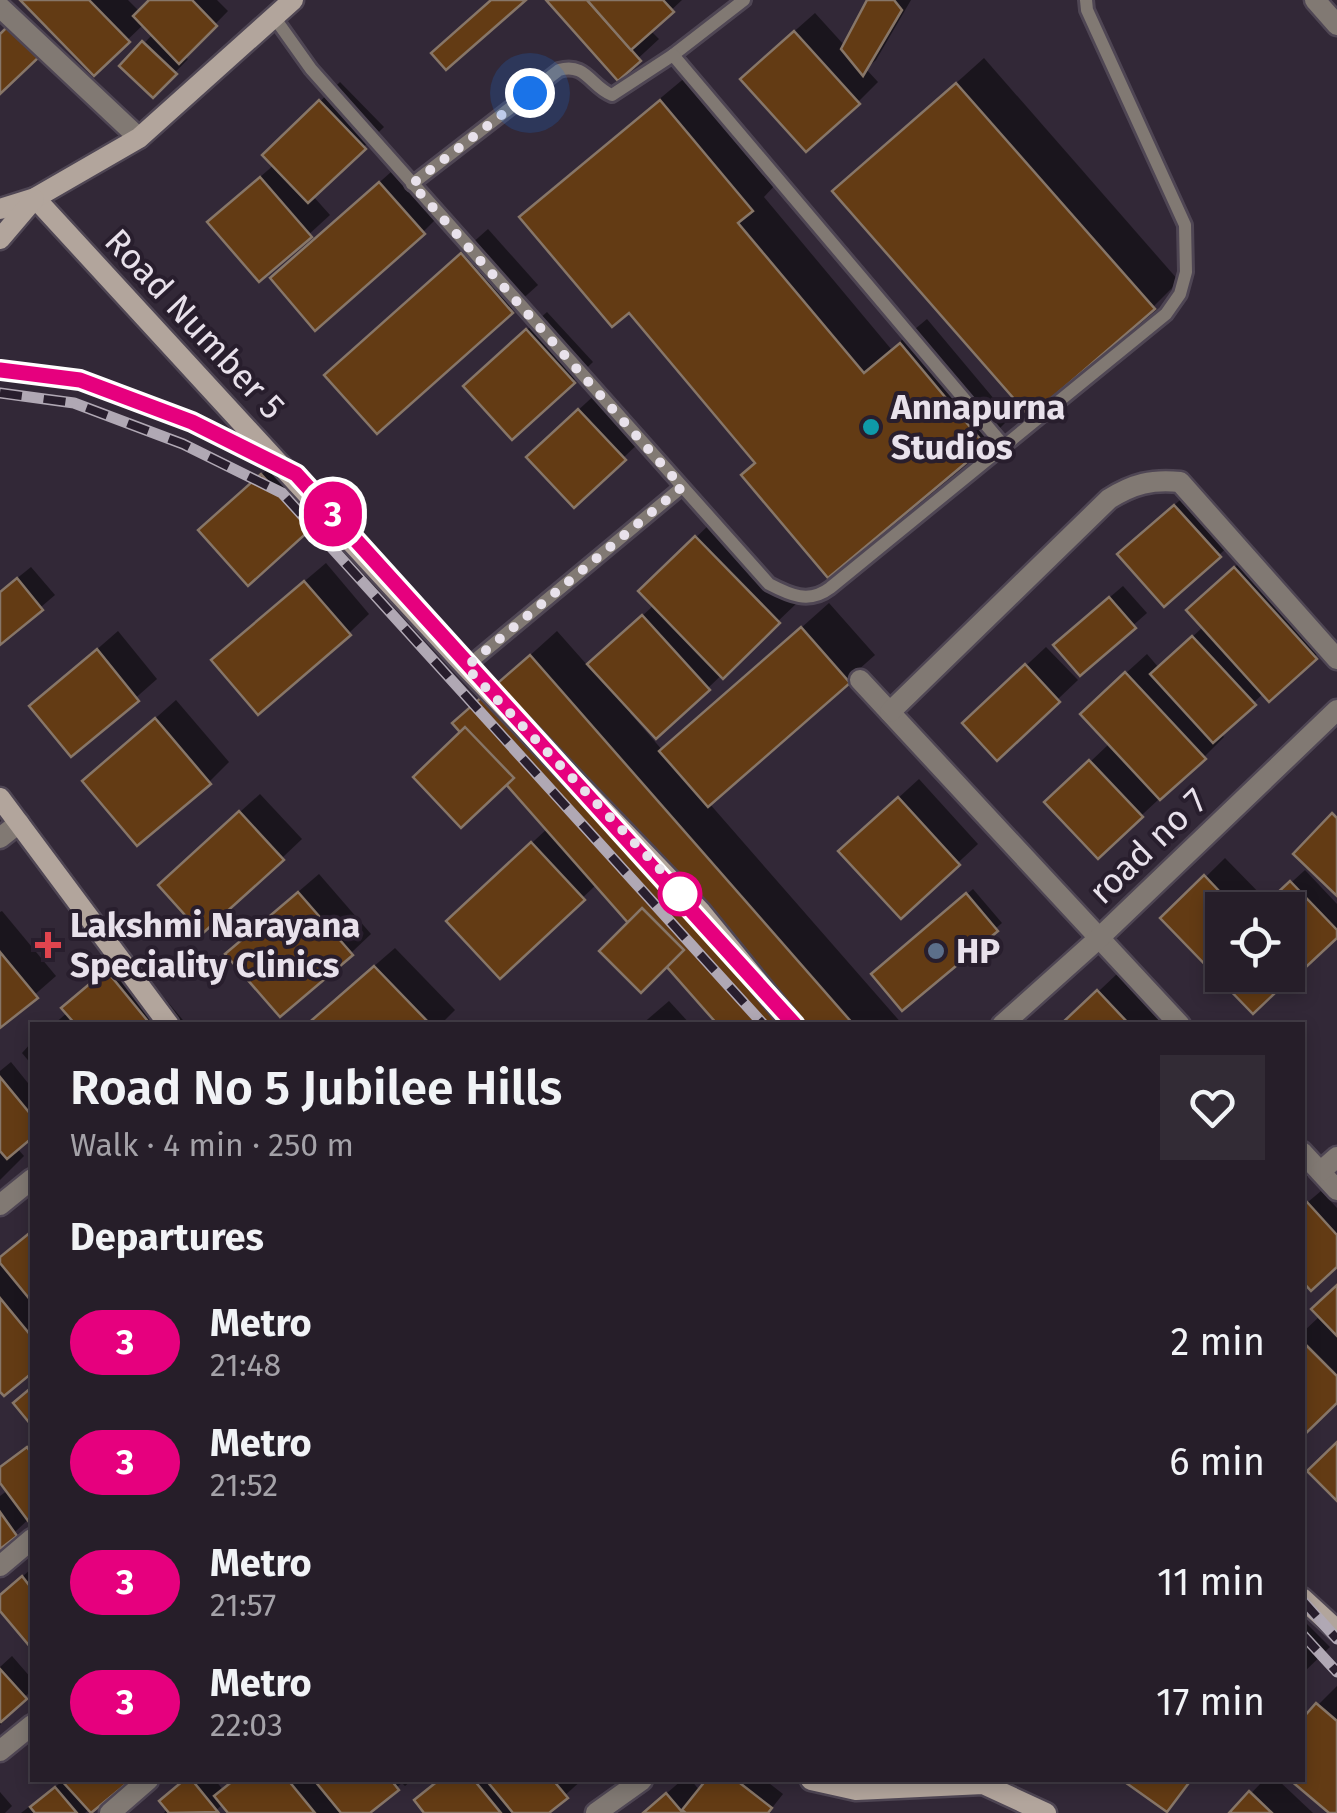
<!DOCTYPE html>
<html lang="en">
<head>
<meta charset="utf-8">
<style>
  :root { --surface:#261e29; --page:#322b35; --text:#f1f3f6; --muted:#a4a2a8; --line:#423c46 }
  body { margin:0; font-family:"Fira Sans",sans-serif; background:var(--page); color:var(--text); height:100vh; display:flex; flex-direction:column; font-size:38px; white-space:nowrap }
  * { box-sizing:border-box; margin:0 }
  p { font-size:32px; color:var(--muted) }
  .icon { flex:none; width:55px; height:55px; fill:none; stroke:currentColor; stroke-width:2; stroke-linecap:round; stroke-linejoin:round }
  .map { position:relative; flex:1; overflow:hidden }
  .side { position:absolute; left:30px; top:1022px; width:1275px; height:760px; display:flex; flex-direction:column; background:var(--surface); border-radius:0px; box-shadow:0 5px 15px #0003,0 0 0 2px var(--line) }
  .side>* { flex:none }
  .badge { padding:0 20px; border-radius:32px; font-size:35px; line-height:65px }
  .controls { position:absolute; left:1205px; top:892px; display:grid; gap:20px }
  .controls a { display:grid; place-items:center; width:100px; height:100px; border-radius:0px; background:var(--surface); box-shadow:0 5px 15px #0003,0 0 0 2px var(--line); font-size:50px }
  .you { position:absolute; width:50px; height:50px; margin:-25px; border:8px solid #fff; border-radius:50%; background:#1a73e8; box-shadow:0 0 0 15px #1a73e833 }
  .map>.badge { position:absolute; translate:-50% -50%; box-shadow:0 0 0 5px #fff }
  h2 { padding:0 40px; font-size:38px; line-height:90px }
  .round { display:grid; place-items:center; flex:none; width:105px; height:105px; border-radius:0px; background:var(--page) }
  .overview { display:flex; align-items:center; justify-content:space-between; height:170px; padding:0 40px }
  h1 { font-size:48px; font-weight:600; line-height:75px }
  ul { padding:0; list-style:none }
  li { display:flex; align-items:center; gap:30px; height:120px; padding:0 40px }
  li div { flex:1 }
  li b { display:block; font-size:38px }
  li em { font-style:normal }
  li .badge { min-width:110px; font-weight:700; text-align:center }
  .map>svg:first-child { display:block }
  .shadow { fill:#0007; fill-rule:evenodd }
  .building { fill:#633b14; stroke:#877668; stroke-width:2.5 }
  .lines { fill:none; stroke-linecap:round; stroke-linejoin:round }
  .service-casing { stroke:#4f4654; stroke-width:18 }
  .minor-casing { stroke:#4f4654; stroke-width:25 }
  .secondary-casing { stroke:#4f4654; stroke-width:25 }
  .service { stroke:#817973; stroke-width:12 }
  .minor { stroke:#817973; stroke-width:20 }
  .secondary { stroke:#b2a59c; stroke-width:20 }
  .rail-casing { stroke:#b0a8b4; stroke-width:11 }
  .rail { stroke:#281e2d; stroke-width:8; stroke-dasharray:22; stroke-linecap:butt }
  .line-casing { stroke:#fff; stroke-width:22 }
  .line { stroke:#e6007e; stroke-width:15 }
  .walk { stroke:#e8e1eb; stroke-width:10; stroke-dasharray:0 18 }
  .culture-dot { fill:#0f9aa8; stroke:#281e2d; stroke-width:4 }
  .stop-dot { fill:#fff; stroke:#e6007e; stroke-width:5 }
  .health-dot { fill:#e0444e; stroke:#281e2d; stroke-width:4 }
  .service-dot { fill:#5c6f8a; stroke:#281e2d; stroke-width:4 }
  .labels { text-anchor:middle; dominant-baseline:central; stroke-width:8; stroke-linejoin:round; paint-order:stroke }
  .street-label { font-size:35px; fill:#e8e1eb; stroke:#281e2d }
  .poi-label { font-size:35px; font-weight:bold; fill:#e8e1eb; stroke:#281e2d; text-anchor:start }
</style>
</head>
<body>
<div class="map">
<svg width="1337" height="1813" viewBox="0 0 1337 1813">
  <rect width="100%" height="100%" fill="#322837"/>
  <!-- shadow -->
  <g class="shadow">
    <polygon points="24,0 128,0 140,12 153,0 217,0 228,11 184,56 188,59 153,95 122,66 153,34 144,24 94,72"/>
    <polygon points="550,0 682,0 650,30 659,39 618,77"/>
    <polygon points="869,0 911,0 876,60 866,69 878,82 858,102 763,59 815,13 845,46"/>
    <polygon points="984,58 1179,281 1153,307 836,191"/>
    <polygon points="687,76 777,183 764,197 891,349 927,319 1010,418 984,444 758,462 630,309 523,218 549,191"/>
    <polygon points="340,82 384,127 313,196 330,215 260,279 230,203 275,164 265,155"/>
    <polygon points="400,164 443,212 423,232 293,259"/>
    <polygon points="488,229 538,285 377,430 353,349"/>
    <polygon points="547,312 593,362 573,381 486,366"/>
    <polygon points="599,391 644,438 574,505 549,437"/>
    <polygon points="282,456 329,508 309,527 221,511"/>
    <polygon points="1195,487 1239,536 1219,555 1140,535"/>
    <polygon points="716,518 798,602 708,688 630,713 663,751 829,603 875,655 709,803 903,1025 721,1025 597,884 500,976 469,901 548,828 455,723 557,631 588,666 654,605 641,591"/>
    <polygon points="1255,549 1335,638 1269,699 1264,693 1220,733 1224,737 1204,757 1098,856 1068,783 1110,743 1103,694 1147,654 1159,668 1204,626 1209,590"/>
    <polygon points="326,563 369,614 349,633 234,641"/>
    <polygon points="31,567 55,595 0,642 0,592"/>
    <polygon points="1123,586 1147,613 1080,672 1069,632"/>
    <polygon points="118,631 157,679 72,754 32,706"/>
    <polygon points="1046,647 1078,680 997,757 985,704"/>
    <polygon points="176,700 229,762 209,782 85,781"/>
    <polygon points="919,779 978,844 901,916 861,832"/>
    <polygon points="260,794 302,839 282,858 181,865"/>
    <path d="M1225 858 1269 903 1305 870 1337 904V935L1253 1010 1164 918ZM1222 910H1288V975H1222Z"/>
    <polygon points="319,874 371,934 351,953 249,934"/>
    <polygon points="973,889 1002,923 902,1008 880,968"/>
    <polygon points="2,911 56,976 0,1025 0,912"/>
    <polygon points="395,948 455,1010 440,1025 319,1025 335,1000"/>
    <polygon points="127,953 187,1025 53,1025 68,1012 84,988"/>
    <polygon points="1118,973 1166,1023 1164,1025 1063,1025"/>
    <polygon points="669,1001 691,1025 641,1025"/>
    <polygon points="32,1042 32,1065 22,1053"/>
    <polygon points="11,1062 32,1088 32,1135 17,1148 24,1156 0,1180 0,1071"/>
    <polygon points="1302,1148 1318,1167 1302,1182"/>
    <polygon points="1321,1191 1337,1208 1337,1263 1302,1285 1302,1207"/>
    <polygon points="32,1230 32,1369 4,1393 0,1388 0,1256"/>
    <polygon points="1337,1287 1337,1400 1302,1433 1302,1333 1321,1315"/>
    <polygon points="32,1442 32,1516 0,1546 0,1496 8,1490 0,1479 0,1468"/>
    <polygon points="32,1568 32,1645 0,1607 0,1597"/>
    <polygon points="1302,1619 1330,1647 1302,1674"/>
    <polygon points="12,1656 32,1679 32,1690 7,1714 9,1716 0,1725 0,1667"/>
    <polygon points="1337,1686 1337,1813 1333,1813 1294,1780 1302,1780 1318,1705"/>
    <polygon points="64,1780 127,1780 85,1813 21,1813"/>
    <polygon points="185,1780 215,1780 224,1791 234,1780 412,1780 405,1786 402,1783 366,1813 227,1813 229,1811 223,1804 213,1813 164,1813"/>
    <polygon points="438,1780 582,1780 545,1813 428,1813 417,1801"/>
    <polygon points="682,1780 691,1780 700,1791 709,1780 765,1780 783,1794 768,1813 644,1813"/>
    <polygon points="1264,1780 1278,1780 1313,1813 1232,1813"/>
    <polygon points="0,1792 12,1806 5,1813 0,1813"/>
  </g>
  <!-- building -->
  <g class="building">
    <polygon points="20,0 89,0 130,42 94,76"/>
    <polygon points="149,0 192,0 217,26 179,64 133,16"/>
    <polygon points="491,0 526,0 446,70 431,53"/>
    <polygon points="546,0 587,0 641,61 618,81"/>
    <polygon points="587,0 663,0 674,12 631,50"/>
    <polygon points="867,0 894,0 902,10 863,76 841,49"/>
    <polygon points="9,25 39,57 0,94 0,34"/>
    <polygon points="794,31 860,104 806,152 740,79"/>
    <polygon points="142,41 177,74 153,98 119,66"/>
    <polygon points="956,83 1155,309 1030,417 832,191"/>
    <polygon points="319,100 366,149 308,203 262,155"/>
    <polygon points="660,100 753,211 738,223 864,373 900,343 986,446 828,578 741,475 755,463 629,313 612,327 519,217"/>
    <polygon points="260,177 312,237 259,282 207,222"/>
    <polygon points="379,182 425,234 315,331 270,278"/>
    <polygon points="461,253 513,313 377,434 324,375"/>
    <polygon points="526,329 575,383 512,440 463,386"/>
    <polygon points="578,409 626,460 574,508 526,457"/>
    <polygon points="261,474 311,529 248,586 198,530"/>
    <polygon points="1174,505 1221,557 1164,607 1117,554"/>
    <polygon points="695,536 780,623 723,679 638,591"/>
    <polygon points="1234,567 1317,659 1269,702 1186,610"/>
    <polygon points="17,578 43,610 0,645 0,592"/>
    <polygon points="304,581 351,635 258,715 211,660"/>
    <polygon points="1109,597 1136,628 1080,676 1053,645"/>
    <polygon points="642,615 710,690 656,739 587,664"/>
    <polygon points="801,627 850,683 708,807 659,751"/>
    <polygon points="1192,636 1256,705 1213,743 1150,674"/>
    <polygon points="97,649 139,701 71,757 29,706"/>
    <polygon points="530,655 854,1025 718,1025 452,723"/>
    <polygon points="1025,664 1060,702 997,761 962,723"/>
    <polygon points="1125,672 1206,759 1160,800 1080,714"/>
    <polygon points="155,718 211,784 137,846 82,781"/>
    <polygon points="465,727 514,778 461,828 413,777"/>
    <polygon points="1089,760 1143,817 1098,859 1044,802"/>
    <polygon points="898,797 960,865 901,919 838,851"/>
    <polygon points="239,811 284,860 202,934 158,885"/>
    <polygon points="1332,813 1337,818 1337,896 1293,854"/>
    <polygon points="531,842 585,900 500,979 446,921"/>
    <polygon points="1204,875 1237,910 1222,910 1222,975 1288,975 1288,962 1297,972 1253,1014 1160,918"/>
    <polygon points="1290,881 1337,930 1337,938 1306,967 1288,947 1288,910 1259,910"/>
    <polygon points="298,892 353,955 280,1017 225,954"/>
    <polygon points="966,893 998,931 902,1011 871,974"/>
    <polygon points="642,908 684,950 641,993 599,951"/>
    <polygon points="0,952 38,998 0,1028"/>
    <polygon points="374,966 431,1025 316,1025 312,1020"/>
    <polygon points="106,970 151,1025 76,1025 61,1008"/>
    <polygon points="1097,990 1130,1025 1060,1025"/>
    <polygon points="0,1077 32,1116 32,1138 7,1159 0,1151"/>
    <polygon points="1307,1202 1337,1235 1337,1267 1311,1291 1302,1281 1302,1205"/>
    <polygon points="32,1231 32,1302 0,1263 0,1257"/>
    <polygon points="1337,1285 1337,1336 1311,1309"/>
    <polygon points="0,1298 32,1337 32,1373 4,1396 0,1392"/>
    <polygon points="1302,1341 1337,1376 1337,1403 1302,1437"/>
    <polygon points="32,1387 32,1426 13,1403"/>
    <polygon points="1337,1442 1337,1501 1307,1471"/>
    <polygon points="27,1447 32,1454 32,1519 29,1522 0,1483 0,1467"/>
    <polygon points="0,1512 17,1536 0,1549"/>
    <polygon points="22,1576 32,1589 32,1649 0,1611 0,1595"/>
    <polygon points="0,1669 27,1699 1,1722 0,1721"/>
    <polygon points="1316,1703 1337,1721 1337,1813 1329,1813 1290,1780 1302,1780 1302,1719"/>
    <polygon points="61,1780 131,1780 91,1813"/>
    <polygon points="184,1780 192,1780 218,1812 169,1813 159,1801"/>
    <polygon points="234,1780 288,1780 315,1813 228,1813 214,1796"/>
    <polygon points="314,1780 391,1780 399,1790 370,1813 341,1813"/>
    <polygon points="439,1780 474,1780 501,1813 424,1813 414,1800"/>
    <polygon points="486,1780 553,1780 568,1798 549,1813 513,1813"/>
    <polygon points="706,1780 736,1780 772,1808 768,1813 686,1813 682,1810"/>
    <polygon points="1122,1780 1191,1780 1167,1812"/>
    <polygon points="55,1787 77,1813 35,1813 30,1807"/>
    <polygon points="1249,1791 1272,1813 1229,1813"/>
    <polygon points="666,1793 683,1813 643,1813"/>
  </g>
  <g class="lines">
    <defs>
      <g id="service">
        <path d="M274 17 311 69 769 584C790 595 809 604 830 588L1166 314 1180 294 1186 272 1185 225 1087 10 1086 0"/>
        <polyline points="673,55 744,0"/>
        <path d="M412 184 559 70C586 62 591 87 612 95L673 55 1004 446"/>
        <polyline points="466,667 682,487"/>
      </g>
      <g id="minor">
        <polyline points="1315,0 1337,25"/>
        <polyline points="0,7 139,138"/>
        <polyline points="860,680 1180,1025"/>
        <path d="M890 712 1109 499C1133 484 1152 479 1180 482L1337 659"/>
        <polyline points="0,838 19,823"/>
        <polyline points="1002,1025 1098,939 1337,710"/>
        <polyline points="1302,1152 1337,1190"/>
        <polyline points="1321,1171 1337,1157"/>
        <polyline points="0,1205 32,1179"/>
        <polyline points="0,1566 32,1539"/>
        <polyline points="0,1751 32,1725"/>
        <polyline points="110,1813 148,1780"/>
        <polyline points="596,1813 642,1780"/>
      </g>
      <g id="secondary">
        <polyline points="35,198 466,667 701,912 793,1025"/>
        <polyline points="0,209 35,198 139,138 293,0"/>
        <polyline points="0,239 34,199"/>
        <polyline points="0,798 169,1025"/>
        <polyline points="1302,1598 1337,1630"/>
        <polyline points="811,1780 856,1790 983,1784 1046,1813"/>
      </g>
    </defs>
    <!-- service casing -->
    <use href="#service" class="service-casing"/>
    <!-- minor casing -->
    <use href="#minor" class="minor-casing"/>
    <!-- secondary casing -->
    <use href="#secondary" class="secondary-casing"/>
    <!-- service -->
    <use href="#service" class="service"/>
    <!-- minor -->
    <use href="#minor" class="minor"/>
    <!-- secondary -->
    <use href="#secondary" class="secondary"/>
    <defs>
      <g id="rail">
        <polyline points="0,370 80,380 192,423 296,474 795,1025"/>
        <polyline points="0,393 74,403 183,444 282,493 764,1025"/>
        <polyline points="1302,1600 1337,1639"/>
        <polyline points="1302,1634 1337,1672"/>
      </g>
    </defs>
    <!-- rail casing -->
    <use href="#rail" class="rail-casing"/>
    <!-- rail -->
    <use href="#rail" class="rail"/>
  </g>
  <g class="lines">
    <defs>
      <polyline id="line" points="0,370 80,380 192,422 296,474 795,1025"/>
    </defs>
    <!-- line casing -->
    <use href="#line" class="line-casing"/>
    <!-- line -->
    <use href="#line" class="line"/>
    <!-- walk -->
    <polyline class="walk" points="530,93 412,184 682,487 466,667 674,884 680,894"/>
  </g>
  <!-- markers -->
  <circle class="culture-dot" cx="871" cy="427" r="10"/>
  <circle class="stop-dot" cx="680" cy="894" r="20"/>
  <path class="health-dot" d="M43 930h10v10h10v10h-10v10h-10v-10h-10v-10h10z"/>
  <circle class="service-dot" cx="936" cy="951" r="10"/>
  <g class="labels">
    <!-- street labels -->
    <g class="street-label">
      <text transform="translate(195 324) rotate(47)">Road Number 5</text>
      <text transform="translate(1148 846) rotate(-44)">road no 7</text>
    </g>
    <!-- poi labels -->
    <g class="poi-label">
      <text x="891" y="407">Annapurna<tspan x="891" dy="40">Studios</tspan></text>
      <text x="70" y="925">Lakshmi Narayana<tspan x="70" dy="40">Speciality Clinics</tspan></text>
      <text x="956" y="951">HP</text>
    </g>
  </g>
</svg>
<div class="controls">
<a><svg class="icon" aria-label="locate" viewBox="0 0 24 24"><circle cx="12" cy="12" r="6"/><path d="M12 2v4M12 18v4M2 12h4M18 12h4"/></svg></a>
</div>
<div class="you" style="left:530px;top:93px"></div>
<b class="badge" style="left:333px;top:514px;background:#e6007e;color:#fff">3</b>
<section class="side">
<div class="overview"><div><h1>Road No 5 Jubilee Hills</h1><p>Walk · 4 min · 250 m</p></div><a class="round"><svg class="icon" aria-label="heart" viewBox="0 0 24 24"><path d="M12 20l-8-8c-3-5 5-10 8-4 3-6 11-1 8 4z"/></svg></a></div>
<h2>Departures</h2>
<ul>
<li><span class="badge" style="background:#e6007e;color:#fff">3</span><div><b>Metro</b><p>21:48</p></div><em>2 min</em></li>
<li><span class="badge" style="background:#e6007e;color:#fff">3</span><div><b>Metro</b><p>21:52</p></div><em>6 min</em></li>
<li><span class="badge" style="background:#e6007e;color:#fff">3</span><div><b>Metro</b><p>21:57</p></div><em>11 min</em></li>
<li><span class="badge" style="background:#e6007e;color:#fff">3</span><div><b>Metro</b><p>22:03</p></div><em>17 min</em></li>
</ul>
</section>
</div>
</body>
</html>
